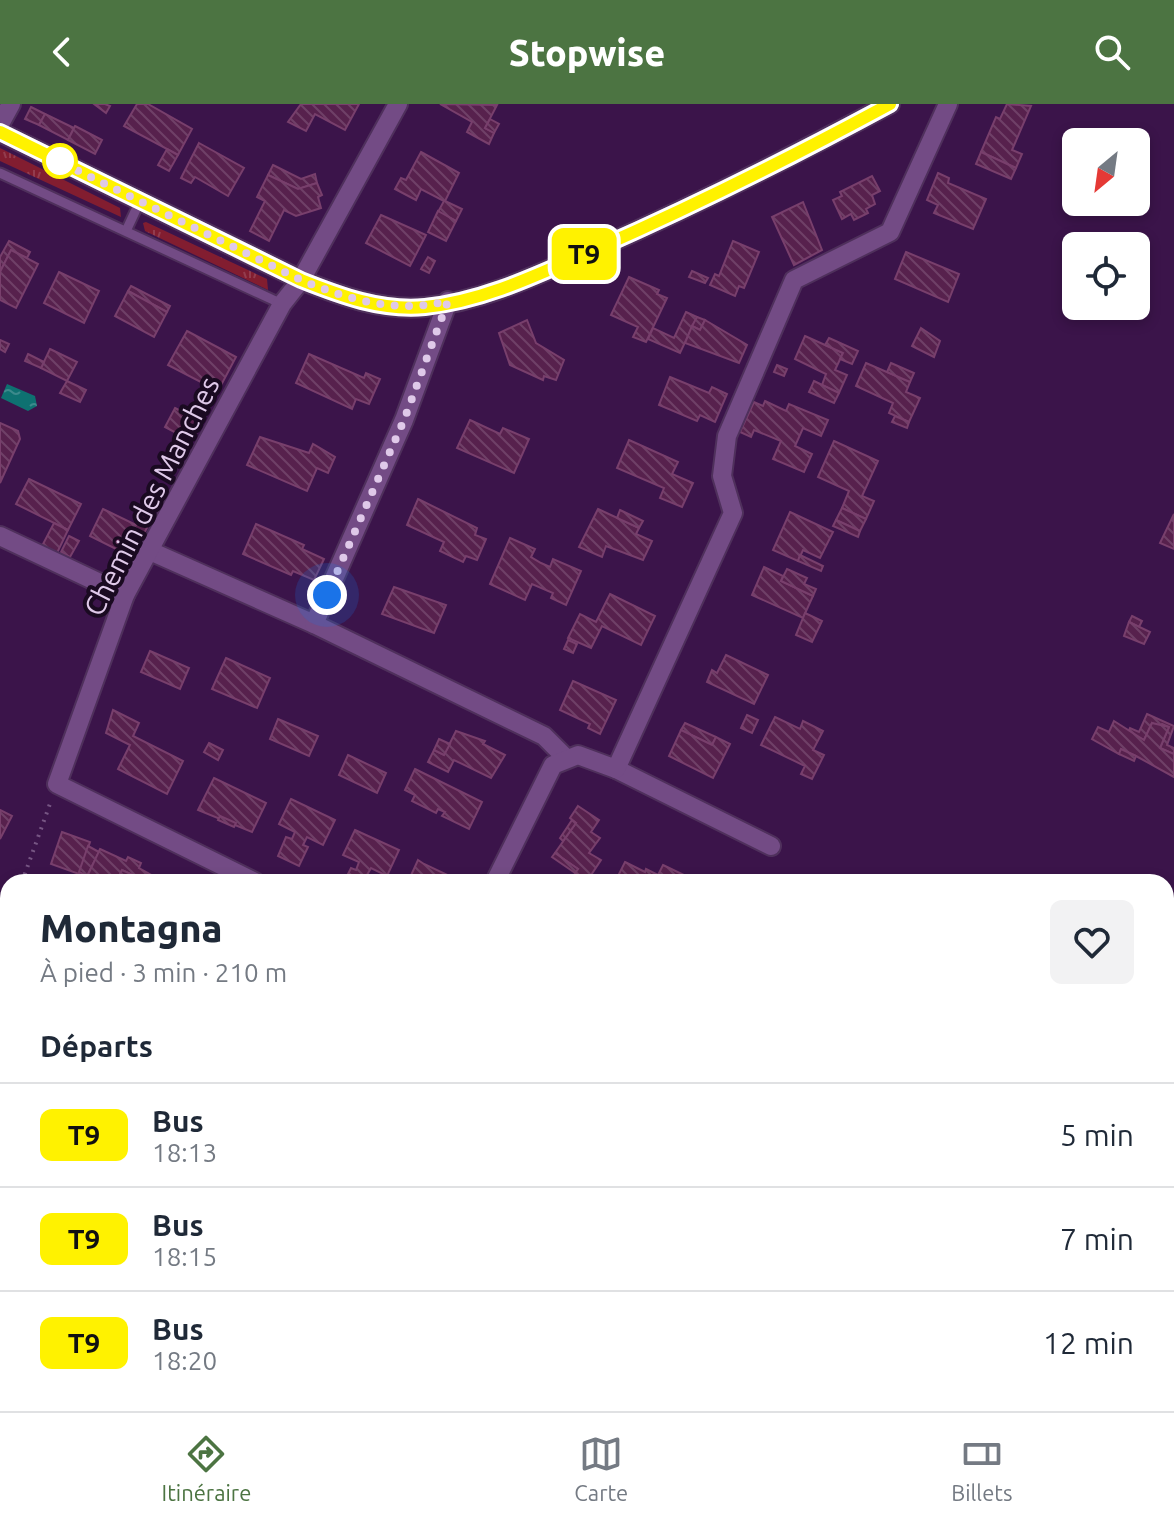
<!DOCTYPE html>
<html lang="fr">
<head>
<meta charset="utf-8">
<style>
  :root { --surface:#fff; --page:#f2f2f3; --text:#1f2937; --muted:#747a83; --line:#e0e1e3; --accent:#4c7442 }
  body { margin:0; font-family:Ubuntu,sans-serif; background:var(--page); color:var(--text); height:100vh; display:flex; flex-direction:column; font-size:30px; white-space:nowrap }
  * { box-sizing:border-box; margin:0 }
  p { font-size:26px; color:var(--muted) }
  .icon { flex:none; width:44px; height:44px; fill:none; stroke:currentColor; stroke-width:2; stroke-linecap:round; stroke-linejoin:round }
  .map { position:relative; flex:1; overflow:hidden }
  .sheet { position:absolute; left:0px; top:770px; width:1174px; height:538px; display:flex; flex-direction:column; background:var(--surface); border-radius:24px 24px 0 0; box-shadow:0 4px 12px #0003 }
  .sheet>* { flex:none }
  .badge { padding:0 16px; border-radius:12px; font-size:28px; line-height:52px }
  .needle { width:52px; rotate:209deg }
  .fabs { position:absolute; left:1062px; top:24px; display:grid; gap:16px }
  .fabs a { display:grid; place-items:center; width:88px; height:88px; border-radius:12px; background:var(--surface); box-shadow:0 4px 12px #0003; font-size:40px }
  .you { position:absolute; width:40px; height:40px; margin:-20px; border:6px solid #fff; border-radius:50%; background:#1a73e8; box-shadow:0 0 0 12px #1a73e833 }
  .map>.badge { position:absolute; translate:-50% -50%; box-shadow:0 0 0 4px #fff }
  h2 { padding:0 40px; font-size:30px; line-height:72px }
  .round { display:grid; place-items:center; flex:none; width:84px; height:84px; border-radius:12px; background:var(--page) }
  .headline { display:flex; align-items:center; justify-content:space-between; height:136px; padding:0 40px }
  h1 { font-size:38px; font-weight:800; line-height:60px }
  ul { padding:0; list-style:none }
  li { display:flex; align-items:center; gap:24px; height:104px; padding:0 40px; border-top:2px solid var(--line) }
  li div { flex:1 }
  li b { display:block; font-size:30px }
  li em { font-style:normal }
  li .badge { min-width:88px; font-weight:700; text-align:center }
  header { display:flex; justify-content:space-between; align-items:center; height:104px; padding:0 40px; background:var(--accent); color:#fff; font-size:36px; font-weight:800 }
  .dock { display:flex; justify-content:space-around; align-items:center; height:112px; border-top:2px solid var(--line); background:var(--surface); font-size:22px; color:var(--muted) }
  .dock a { display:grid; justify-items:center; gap:4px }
  .dock .on { color:var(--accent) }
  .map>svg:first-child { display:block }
  .grass { fill:url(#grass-tufts) }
  .water { fill:url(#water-ripples) }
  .building { fill:url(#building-back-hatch); stroke:#783f6c; stroke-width:2 }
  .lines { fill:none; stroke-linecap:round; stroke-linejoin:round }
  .service-casing { stroke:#4f305c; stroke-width:13 }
  .minor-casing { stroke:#4f305c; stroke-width:22 }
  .path { stroke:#765583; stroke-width:4; stroke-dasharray:2 6; stroke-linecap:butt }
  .service { stroke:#734b85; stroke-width:9 }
  .minor { stroke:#734b85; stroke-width:18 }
  .line-casing { stroke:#fff; stroke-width:18 }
  .line { stroke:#fff200; stroke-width:12 }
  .walk { stroke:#dfc9e9; stroke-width:8; stroke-dasharray:0 14.4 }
  .stop-dot { fill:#fff; stroke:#fff200; stroke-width:4 }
  .labels { text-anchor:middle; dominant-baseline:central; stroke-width:8; stroke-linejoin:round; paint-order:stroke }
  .street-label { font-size:28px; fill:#dfc9e9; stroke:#1a0a21 }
</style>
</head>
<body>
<header><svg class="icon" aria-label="back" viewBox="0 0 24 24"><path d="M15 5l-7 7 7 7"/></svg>Stopwise<svg class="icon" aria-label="search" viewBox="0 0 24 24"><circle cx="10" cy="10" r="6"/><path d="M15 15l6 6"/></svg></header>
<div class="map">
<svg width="1174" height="1307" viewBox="0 0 1174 1307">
  <defs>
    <pattern id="grass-tufts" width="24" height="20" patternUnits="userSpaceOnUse" patternTransform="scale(2)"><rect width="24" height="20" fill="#821d30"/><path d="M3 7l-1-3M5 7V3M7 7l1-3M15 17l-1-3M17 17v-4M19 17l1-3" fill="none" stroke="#933c4e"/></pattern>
    <pattern id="water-ripples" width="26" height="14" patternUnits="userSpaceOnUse" patternTransform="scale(2)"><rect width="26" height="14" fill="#0e7171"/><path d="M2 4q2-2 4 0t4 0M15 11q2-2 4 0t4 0" fill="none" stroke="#3c8a8c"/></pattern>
    <pattern id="building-back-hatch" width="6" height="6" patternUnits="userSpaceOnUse" patternTransform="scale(2)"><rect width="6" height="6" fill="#57214d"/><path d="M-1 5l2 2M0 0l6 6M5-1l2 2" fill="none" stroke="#6f4067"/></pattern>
  </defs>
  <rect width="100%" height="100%" fill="#3b144a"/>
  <!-- grass -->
  <g class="grass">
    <polygon points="0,44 120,104 121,113 0,57"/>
    <polygon points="146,118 267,175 268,186 145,127 143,119"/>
    <polygon points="8,835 8,1300 286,1300 297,1307 0,1307 0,856"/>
  </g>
  <!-- water -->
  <polygon class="water" points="7,280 35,292 37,302 28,307 1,294"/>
  <!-- building -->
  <g class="building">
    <polygon points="94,0 105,0 110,2 106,9"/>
    <polygon points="137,0 148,0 192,25 178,51 124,22"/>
    <polygon points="301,0 359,0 345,26 315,10 306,27 288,18"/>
    <polygon points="440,0 497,1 485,24 494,29 489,40 467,28 472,18"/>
    <polygon points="1007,0 1031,2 1012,46 1022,50 1016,64 981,48 996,13 1000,15"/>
    <polygon points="31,3 45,10 39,21 25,15"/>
    <polygon points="45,10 74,24 68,36 39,21"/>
    <polygon points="490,15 499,20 494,29 485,24"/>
    <polygon points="75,22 102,36 95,50 68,36"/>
    <polygon points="199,39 244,64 228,92 195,73 191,79 181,74"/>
    <polygon points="167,45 178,51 169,67 158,61"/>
    <polygon points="421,48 459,69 445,97 462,105 456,117 438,108 444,97 421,85 416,96 395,85 401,74 406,76"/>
    <polygon points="981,48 1016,64 1011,75 976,60"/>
    <polygon points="273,61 301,75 315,70 317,79 298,85 268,71"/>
    <polygon points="938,69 949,74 948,79 986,95 973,125 934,109 938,101 927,96"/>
    <polygon points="268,71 298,85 317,79 322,91 318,93 321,104 296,112 284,106 269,137 250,127 265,97 257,93"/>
    <polygon points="872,72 880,87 872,91 875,100 866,105 868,109 854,116 851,110 842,115 833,96 842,92 840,88"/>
    <polygon points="803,98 822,146 794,161 772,113"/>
    <polygon points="438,107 456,117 446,137 428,128"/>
    <polygon points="381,111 426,131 410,162 366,139"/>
    <polygon points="9,137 30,148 27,154 11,146 0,168 0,153"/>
    <polygon points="733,137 759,148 744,184 739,182 735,192 710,181 715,170 719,172"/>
    <polygon points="11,146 38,160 16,204 0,196 0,168"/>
    <polygon points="906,148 959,170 948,198 895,175"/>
    <polygon points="428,153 435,157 429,169 421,165"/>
    <polygon points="692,167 708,174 705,179 689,173"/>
    <polygon points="59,168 99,187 84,219 44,199"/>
    <polygon points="629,173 659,186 657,190 667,194 646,238 633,233 638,223 611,211"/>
    <polygon points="131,182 170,202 167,208 128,187"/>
    <polygon points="128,187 167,208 154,233 115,212"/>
    <polygon points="686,208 697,213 680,249 648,235 653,224 674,234"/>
    <polygon points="697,213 705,216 700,226 692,222"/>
    <polygon points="527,216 536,239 564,256 556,276 544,272 543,276 510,261 499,229"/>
    <polygon points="705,216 747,241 739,259 685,239 692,222 700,226"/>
    <polygon points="921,224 940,237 934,253 912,242"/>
    <polygon points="187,227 236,253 218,287 168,261"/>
    <polygon points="805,232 843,249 835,266 847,271 839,289 822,281 826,270 795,255"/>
    <polygon points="829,234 858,247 852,260 840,255 843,249 825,241"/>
    <polygon points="0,236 9,240 5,248 0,245"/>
    <polygon points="50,245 77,258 67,277 41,264"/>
    <polygon points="28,250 44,258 41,264 25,257"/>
    <polygon points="309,250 364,274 366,269 380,275 369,300 356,295 352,305 296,279"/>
    <polygon points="866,259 910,278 906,288 920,294 909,318 889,309 893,299 856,282"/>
    <polygon points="891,259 914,269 910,278 887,268"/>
    <polygon points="777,261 787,265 784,272 774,268"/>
    <polygon points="670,273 709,289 712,283 727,290 715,318 700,311 697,317 659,301"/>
    <polygon points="67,277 86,286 80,298 60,289"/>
    <polygon points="814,277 839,289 834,299 809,288"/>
    <polygon points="765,297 786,307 789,300 828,316 821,332 803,324 795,342 812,350 804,368 773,355 781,337 754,326 751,333 740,328 754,298 763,302"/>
    <polygon points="175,304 188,311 178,330 165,323"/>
    <polygon points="188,311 202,317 193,336 178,330"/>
    <polygon points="895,312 909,318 907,324 892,318"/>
    <polygon points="470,316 500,330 503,324 529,335 514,369 457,344"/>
    <polygon points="0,319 18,327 20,335 0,379"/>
    <polygon points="260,333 309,349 313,340 335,353 328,369 317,364 307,387 247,361"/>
    <polygon points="629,336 678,358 672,370 693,379 682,403 660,394 664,384 617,364"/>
    <polygon points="834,337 878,357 862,392 874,397 866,415 842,404 849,387 818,373"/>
    <polygon points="29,375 81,400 68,426 16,400"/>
    <polygon points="418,395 477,424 475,431 486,435 477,456 466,452 463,458 440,447 444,438 407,421"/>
    <polygon points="842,404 866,415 860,427 836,416"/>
    <polygon points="103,405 136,421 142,409 152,414 132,453 90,432"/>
    <polygon points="598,405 639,424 636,430 652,437 643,456 606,442 602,453 579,443"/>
    <polygon points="620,406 643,417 639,424 617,414"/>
    <polygon points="790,408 833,428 820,454 803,446 798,457 773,446"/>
    <polygon points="1174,410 1174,445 1160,439"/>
    <polygon points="836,416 860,427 858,433 833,422"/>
    <polygon points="54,419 68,426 57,449 42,442"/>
    <polygon points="256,420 304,441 302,445 324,455 314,476 293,467 291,471 243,450"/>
    <polygon points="69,432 79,437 70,453 61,448"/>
    <polygon points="510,434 535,445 531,453 541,459 550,463 553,455 581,467 566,501 551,494 553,489 532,480 525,496 490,480"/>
    <polygon points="800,451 823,462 821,467 798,457"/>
    <polygon points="764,463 783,472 781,477 813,492 803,514 752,491"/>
    <polygon points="787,465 807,474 804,480 816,485 813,492 781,477"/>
    <polygon points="394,483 446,501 434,529 382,510"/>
    <polygon points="610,490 655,512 641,541 602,522 591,544 568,534 580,510 596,518"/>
    <polygon points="805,509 822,517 812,538 796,531"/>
    <polygon points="1132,512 1142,517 1139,523 1129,518"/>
    <polygon points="1129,518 1150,528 1144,540 1124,532"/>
    <polygon points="568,536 577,540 573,549 564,545"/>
    <polygon points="150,547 189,564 180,585 141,568"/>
    <polygon points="726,551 768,571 754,600 707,578 712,566 717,569"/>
    <polygon points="226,554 270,574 257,604 212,585"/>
    <polygon points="573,577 616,596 600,630 588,624 590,620 560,606"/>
    <polygon points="113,606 139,619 133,632 183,657 167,690 118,665 130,641 106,629"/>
    <polygon points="1147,610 1174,622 1167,641 1174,644 1174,650 1160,644 1169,623 1162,620 1159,623 1152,619 1144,636 1128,629 1130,624 1139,628"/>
    <polygon points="747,611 758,616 752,629 741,624"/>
    <polygon points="775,613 800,625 803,617 823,627 813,646 824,651 812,675 801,670 805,662 761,641"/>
    <polygon points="278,615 318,632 309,652 270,635"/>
    <polygon points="1114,617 1144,636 1152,619 1169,623 1160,644 1174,650 1174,673 1136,652 1121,645 1119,650 1092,635 1098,623 1109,628"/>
    <polygon points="685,619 716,633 712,641 681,626"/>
    <polygon points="681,626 712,641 716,633 730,640 713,674 669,652"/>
    <polygon points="456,627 485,637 483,640 505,651 491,674 454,656 448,668 428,658 434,646 444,651"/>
    <polygon points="439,635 450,640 444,651 434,646"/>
    <polygon points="209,639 223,646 218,656 204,648"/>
    <polygon points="1121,645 1136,652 1134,657 1119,650"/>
    <polygon points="348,651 386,669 377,689 339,671"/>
    <polygon points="415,665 482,698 469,725 442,712 445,708 438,705 436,709 412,697 415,691 405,686"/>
    <polygon points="214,674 266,699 252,728 198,706"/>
    <polygon points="291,695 335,716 323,741 307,733 303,741 308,743 299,762 278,752 286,733 292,735 295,728 279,720"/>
    <polygon points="578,702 599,716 591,728 600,734 589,749 601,756 587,777 575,769 578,765 555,749 576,719 570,714"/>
    <polygon points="0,706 12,712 0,735"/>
    <polygon points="220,712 236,719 234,723 218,716"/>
    <polygon points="572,716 576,719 563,737 560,734"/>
    <polygon points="355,726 399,746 387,772 371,764 367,771 372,774 370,778 344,778 351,764 356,766 359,758 343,751"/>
    <polygon points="62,728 90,738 79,770 51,760"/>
    <polygon points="88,742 99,748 87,772 79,768"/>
    <polygon points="100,745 126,757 128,753 141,759 139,764 164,778 132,778 135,772 122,766 116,778 86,775"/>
    <polygon points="555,749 578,765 575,769 552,753"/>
    <polygon points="418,756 424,760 462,778 408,778"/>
    <polygon points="625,758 645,768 646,765 670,777 615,778"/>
    <polygon points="663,761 688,773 685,778 670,778 658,771"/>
    <polygon points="122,766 135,772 132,778 116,778"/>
  </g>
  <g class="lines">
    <defs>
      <g id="service">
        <polyline points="0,69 282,200"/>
        <polyline points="126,127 140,97"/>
      </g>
      <g id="minor">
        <polyline points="0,20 11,0"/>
        <path d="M0 28 301 176C341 192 381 207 425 203 485 197 541 169 596 145 696 101 793 52 890 0"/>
        <polyline points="0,432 125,491"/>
        <polyline points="150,447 314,520 544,632 566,654"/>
        <polyline points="314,520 404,316 448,197"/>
        <polyline points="616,665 771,742"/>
        <polyline points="255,778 57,680 125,491 282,200 301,176 398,0"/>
        <polyline points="495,778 553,661 578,651 616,665 733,409 722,372 727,332 794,176 890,128 948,0"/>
        <polyline points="1166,1142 1174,1122"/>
        <polyline points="1166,1273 1174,1278"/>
        <polyline points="1097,1307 1100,1300"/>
      </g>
    </defs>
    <!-- service casing -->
    <use href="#service" class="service-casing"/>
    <!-- minor casing -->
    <use href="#minor" class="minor-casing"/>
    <!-- path -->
    <g class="path">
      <polyline points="22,778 51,697"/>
      <polyline points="0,839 8,817"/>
    </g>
    <!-- service -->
    <use href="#service" class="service"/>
    <!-- minor -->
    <use href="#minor" class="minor"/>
  </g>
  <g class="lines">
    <defs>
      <path id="line" d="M0 28 301 176C341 192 381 207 425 203 485 197 541 169 596 145 696 101 794 52 890 0"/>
    </defs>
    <!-- line casing -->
    <use href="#line" class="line-casing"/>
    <!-- line -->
    <use href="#line" class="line"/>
    <!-- walk -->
    <path class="walk" d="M60 57 56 56 301 176C350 196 396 210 448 197L404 316 327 491"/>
  </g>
  <!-- markers -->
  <circle class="stop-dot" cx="60" cy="57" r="16"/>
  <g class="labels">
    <!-- street labels -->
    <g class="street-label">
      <text transform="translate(151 392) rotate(-63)">Chemin des Manches</text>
    </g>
  </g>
</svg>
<div class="fabs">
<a><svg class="needle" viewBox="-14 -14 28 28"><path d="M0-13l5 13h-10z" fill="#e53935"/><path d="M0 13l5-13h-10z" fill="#747a83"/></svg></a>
<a><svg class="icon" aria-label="locate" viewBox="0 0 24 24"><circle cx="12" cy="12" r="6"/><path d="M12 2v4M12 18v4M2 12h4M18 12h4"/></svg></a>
</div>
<div class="you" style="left:327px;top:491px"></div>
<b class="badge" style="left:584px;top:150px;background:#fff200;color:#111">T9</b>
<section class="sheet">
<div class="headline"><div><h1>Montagna</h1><p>À pied · 3 min · 210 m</p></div><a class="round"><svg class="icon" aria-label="heart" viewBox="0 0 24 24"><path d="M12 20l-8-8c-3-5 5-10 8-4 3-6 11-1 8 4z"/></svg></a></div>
<h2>Départs</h2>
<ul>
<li><span class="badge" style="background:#fff200;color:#111">T9</span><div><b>Bus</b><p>18:13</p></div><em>5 min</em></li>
<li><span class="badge" style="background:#fff200;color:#111">T9</span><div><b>Bus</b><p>18:15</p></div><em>7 min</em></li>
<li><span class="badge" style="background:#fff200;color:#111">T9</span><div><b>Bus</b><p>18:20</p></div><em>12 min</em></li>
</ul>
</section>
</div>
<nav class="dock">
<a class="on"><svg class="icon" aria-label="directions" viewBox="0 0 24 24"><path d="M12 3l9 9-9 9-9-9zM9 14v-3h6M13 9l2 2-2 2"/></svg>Itinéraire</a>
<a><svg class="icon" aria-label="map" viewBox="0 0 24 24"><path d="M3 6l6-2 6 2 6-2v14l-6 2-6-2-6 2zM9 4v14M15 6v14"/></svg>Carte</a>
<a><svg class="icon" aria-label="tickets" viewBox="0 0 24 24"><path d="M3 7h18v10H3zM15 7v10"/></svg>Billets</a>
</nav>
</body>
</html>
